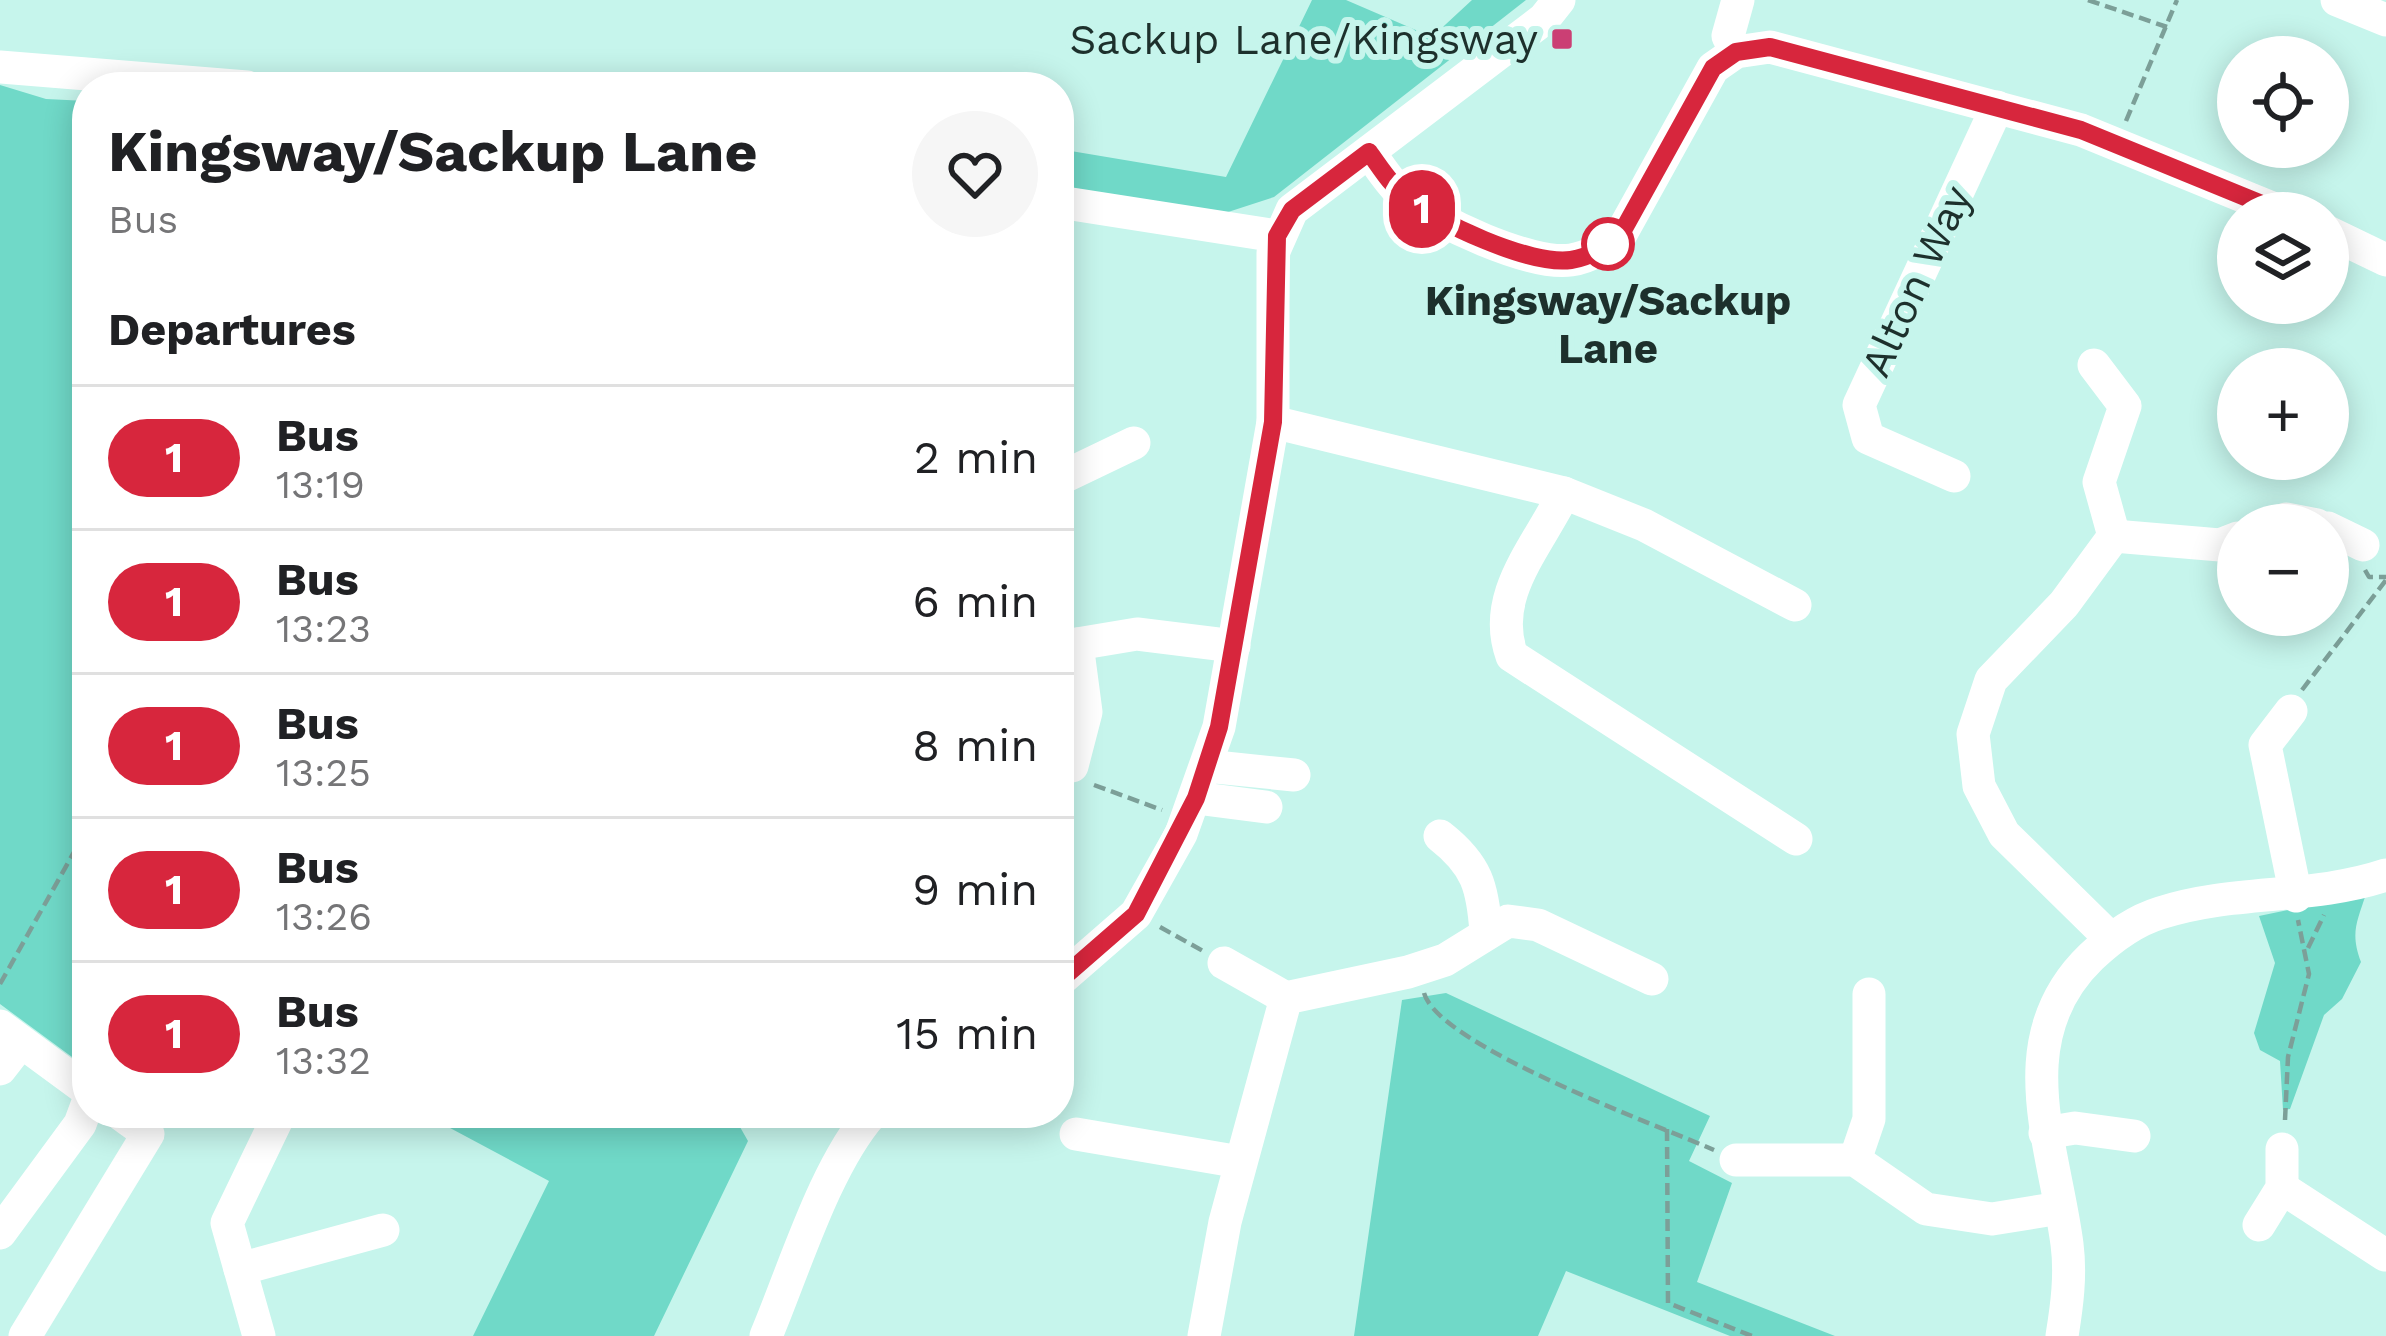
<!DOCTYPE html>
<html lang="en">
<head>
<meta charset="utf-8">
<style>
  :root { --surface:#fff; --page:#f6f6f6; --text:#202124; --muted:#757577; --line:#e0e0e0 }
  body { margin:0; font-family:"Work Sans",sans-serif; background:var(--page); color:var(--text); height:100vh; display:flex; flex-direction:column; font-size:45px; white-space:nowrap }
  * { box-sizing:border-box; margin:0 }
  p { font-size:39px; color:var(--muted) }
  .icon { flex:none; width:66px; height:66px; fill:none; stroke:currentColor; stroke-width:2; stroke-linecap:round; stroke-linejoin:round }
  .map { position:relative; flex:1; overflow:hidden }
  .drawer { position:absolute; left:72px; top:72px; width:1002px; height:1056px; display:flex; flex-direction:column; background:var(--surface); border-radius:48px; box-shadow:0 6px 30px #0003 }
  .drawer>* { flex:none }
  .badge { padding:0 24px; border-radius:39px; font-size:42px; line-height:78px }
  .tools { position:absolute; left:2217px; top:36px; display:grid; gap:24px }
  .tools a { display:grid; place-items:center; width:132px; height:132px; border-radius:50%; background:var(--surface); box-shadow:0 6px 30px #0003; font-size:60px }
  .map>.badge { position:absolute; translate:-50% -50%; box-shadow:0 0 0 6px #fff }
  h2 { padding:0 36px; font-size:45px; line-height:108px }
  .round { display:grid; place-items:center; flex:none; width:126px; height:126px; border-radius:63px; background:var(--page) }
  .head { display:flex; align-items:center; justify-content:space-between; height:204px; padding:0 36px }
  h1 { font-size:57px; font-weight:700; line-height:90px }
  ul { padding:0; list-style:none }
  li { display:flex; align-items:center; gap:36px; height:144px; padding:0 36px; border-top:3px solid var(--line) }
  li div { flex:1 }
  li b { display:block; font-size:45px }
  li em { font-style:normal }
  li .badge { min-width:132px; font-weight:700; text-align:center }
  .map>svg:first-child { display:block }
  .green { fill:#70d9c8 }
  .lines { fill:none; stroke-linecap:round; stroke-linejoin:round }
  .path { stroke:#7c9f98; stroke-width:4.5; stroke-dasharray:12 6; stroke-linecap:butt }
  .minor { stroke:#fff; stroke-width:33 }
  .line-casing { stroke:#fff; stroke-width:27 }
  .line { stroke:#d7263d; stroke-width:18 }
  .poi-dot { fill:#cb3f74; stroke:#c6f5ec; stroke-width:4.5 }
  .stop-dot { fill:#fff; stroke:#d7263d; stroke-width:6 }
  .labels { text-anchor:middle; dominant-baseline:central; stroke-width:12; stroke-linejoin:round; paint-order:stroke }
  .poi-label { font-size:42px; fill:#1d302c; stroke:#c6f5ec; text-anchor:end }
  .street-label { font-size:42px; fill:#1d302c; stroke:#c6f5ec }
  .stop-label { font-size:42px; font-weight:bold; fill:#1d302c; stroke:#c6f5ec }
</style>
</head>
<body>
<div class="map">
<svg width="2386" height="1336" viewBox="0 0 2386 1336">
  <rect width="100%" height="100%" fill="#c6f5ec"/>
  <!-- green -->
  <g class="green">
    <polygon points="1312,0 1346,0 1432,37 1472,0 1526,0 1274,197 1225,213 1059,191 1059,149 1226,177"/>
    <polygon points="0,85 46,99 87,101 87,1068 0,1004"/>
    <path d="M2366 894C2357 922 2350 933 2361 962L2342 999 2324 1015 2290 1109 2283 1110 2280 1061 2260 1050 2254 1033 2275 963 2259 916Z"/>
    <polygon points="1446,993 1710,1116 1689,1161 1732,1183 1697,1282 1835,1336 1730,1336 1566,1271 1538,1336 1354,1336 1402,1000"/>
    <polygon points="422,1113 732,1113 748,1141 654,1336 473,1336 549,1181"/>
  </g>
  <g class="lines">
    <!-- path -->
    <g class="path">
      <polyline points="2088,0 2167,27"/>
      <polyline points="2126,121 2177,0"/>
      <polyline points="2365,570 2369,577 2386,577"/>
      <polyline points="2302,690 2386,580"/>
      <polyline points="1094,785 1162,810"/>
      <polyline points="1160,927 1203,951"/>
      <polyline points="2308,948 2324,915"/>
      <polyline points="0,984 87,829"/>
      <path d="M1424 993C1439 1046 1657 1125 1714 1150"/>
      <polyline points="2285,1120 2288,1057 2309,974 2298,920"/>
      <polyline points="1667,1129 1668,1303 1752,1336"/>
    </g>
    <!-- minor -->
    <g class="minor">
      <polyline points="2337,0 2386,20"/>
      <polyline points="1736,52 1728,36 1738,0"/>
      <polyline points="0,67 247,87"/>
      <path d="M1369 152C1380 167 1390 184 1404 196 1435 222 1531 266 1571 260 1591 257 1606 246 1621 234L1713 68 1736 52 1770 47 2081 130 2284 213"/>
      <polyline points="1059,202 1277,236"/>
      <polyline points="2328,232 2386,260"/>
      <polyline points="2094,365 2125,406 2099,482 2114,536 2064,604 1991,680 1973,734 1979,786 2004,834 2110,938"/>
      <path d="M1273 422 1564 493C1536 549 1490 596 1512 656L1796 839"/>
      <polyline points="1954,476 1868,438 1859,405 1997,107"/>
      <polyline points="1059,479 1134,443"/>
      <polyline points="1564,493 1644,525 1795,605"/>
      <polyline points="2270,525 2286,519 2317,525"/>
      <polyline points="2328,528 2363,545"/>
      <polyline points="2114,536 2220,545 2238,538"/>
      <polyline points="1059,647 1137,634 1234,646"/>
      <polyline points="2291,711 2265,745 2296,896"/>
      <polyline points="1072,766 1086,712 1077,644"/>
      <polyline points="1206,766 1294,775"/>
      <polyline points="1196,798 1266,807"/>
      <path d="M1440 836C1477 865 1483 887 1486 933"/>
      <polyline points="1224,963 1286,998"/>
      <polyline points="1059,981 1136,914 1181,834 1219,727 1273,422 1273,253 1292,210 1544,19 1559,0"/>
      <polyline points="0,1026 87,1090"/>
      <polyline points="0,1069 21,1042"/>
      <polyline points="2045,1133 2075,1128 2134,1136"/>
      <polyline points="1076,1134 1240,1162"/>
      <polyline points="1736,1160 1855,1160 1926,1209 1992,1219 2060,1208"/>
      <polyline points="1855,1160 1869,1119 1869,994"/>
      <polyline points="2282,1188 2385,1255"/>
      <polyline points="2259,1225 2282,1188 2282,1149"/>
      <polyline points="0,1233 80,1124 87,1105"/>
      <polyline points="240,1269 383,1230"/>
      <polyline points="25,1336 148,1134 119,1113"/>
      <polyline points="259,1336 227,1223 280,1113"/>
      <path d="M766 1336C794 1270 825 1166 872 1113"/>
      <polyline points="1204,1336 1225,1222 1286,998 1408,972 1445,960 1508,921 1538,925 1652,979"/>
      <path d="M2062 1336C2067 1305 2071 1275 2067 1244 2054 1145 2006 1039 2091 957 2110 939 2134 921 2160 913 2233 889 2312 900 2386 875"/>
    </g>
  </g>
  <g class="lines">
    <defs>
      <path id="line" d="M1059 981 1136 914 1196 798 1219 727 1273 422 1277 236 1292 210 1369 152C1380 167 1390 184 1405 196 1435 222 1531 266 1571 260 1591 257 1606 246 1621 234L1713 68 1736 52 1770 47 2081 130 2284 213"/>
    </defs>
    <!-- line casing -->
    <use href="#line" class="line-casing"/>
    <!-- line -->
    <use href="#line" class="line"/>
  </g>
  <!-- markers -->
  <rect class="poi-dot" x="1550" y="27" width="24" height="24" rx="6"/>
  <circle class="stop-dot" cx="1608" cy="244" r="24"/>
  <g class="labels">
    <!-- poi labels -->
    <g class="poi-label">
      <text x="1538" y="39">Sackup Lane/Kingsway</text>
    </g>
    <!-- street labels -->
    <g class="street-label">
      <text transform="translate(1916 281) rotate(-65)">Alton Way</text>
    </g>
    <!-- stop labels -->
    <g class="stop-label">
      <text x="1608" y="300">Kingsway/Sackup<tspan x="1608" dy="48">Lane</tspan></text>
    </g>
  </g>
</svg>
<div class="tools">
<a><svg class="icon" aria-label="locate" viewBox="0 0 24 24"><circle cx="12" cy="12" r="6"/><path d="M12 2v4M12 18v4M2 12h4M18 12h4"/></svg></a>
<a><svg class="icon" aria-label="layers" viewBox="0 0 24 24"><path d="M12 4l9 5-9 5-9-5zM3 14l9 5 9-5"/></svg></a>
<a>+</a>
<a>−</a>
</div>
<b class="badge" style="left:1422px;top:209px;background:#d7263d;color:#fff">1</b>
<section class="drawer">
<div class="head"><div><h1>Kingsway/Sackup Lane</h1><p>Bus</p></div><a class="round"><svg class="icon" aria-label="heart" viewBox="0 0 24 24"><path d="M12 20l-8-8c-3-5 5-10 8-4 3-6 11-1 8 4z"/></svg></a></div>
<h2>Departures</h2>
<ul>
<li><span class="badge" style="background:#d7263d;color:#fff">1</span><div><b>Bus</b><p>13:19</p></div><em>2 min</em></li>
<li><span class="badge" style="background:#d7263d;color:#fff">1</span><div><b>Bus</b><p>13:23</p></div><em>6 min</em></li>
<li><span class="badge" style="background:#d7263d;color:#fff">1</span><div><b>Bus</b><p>13:25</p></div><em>8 min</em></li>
<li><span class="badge" style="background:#d7263d;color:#fff">1</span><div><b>Bus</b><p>13:26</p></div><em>9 min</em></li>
<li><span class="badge" style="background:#d7263d;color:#fff">1</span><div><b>Bus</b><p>13:32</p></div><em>15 min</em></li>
</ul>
</section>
</div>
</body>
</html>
